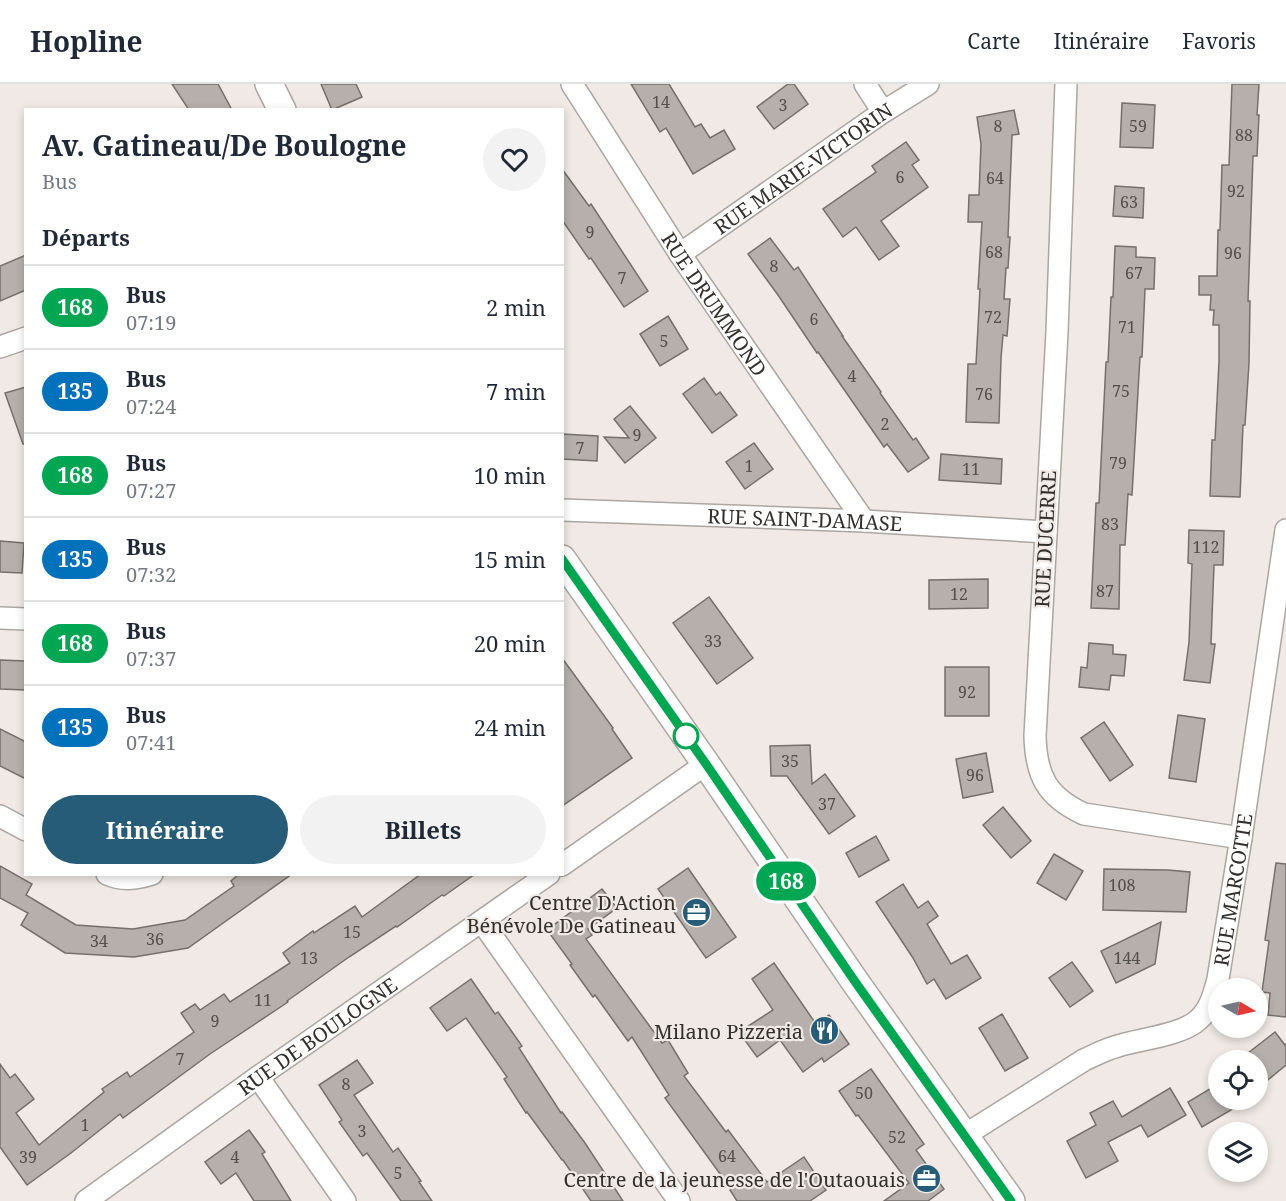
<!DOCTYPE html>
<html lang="fr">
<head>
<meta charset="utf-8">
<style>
  :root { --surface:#fff; --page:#f2f2f3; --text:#1f2937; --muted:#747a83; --line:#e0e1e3; --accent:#265c77 }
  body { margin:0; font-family:"Noto Serif",serif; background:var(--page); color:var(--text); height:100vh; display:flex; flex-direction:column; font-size:22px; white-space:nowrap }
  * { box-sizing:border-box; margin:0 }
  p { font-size:20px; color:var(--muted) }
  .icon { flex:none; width:33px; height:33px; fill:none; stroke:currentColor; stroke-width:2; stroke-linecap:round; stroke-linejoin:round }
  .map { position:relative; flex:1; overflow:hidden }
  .panel { position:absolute; left:24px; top:24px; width:540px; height:768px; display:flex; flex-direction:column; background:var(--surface); border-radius:0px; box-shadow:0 3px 9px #0003 }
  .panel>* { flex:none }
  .badge { padding:0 12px; border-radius:20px; font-size:21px; line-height:39px }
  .needle { width:39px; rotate:99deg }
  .buttons { position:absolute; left:1208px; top:894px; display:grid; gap:12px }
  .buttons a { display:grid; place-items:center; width:60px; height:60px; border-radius:50%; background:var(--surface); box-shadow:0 3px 9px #0003; font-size:30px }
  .map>.badge { position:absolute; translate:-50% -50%; box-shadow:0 0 0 3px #fff }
  h2 { padding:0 18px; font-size:22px; line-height:54px }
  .round { display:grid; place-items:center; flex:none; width:63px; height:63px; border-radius:32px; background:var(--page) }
  .overview { display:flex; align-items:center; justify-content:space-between; height:102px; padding:0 18px }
  h1 { font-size:28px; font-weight:700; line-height:45px }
  .cta { display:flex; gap:12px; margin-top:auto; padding:12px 18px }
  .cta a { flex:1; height:69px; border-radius:36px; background:var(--accent); color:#fff; font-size:24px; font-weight:700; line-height:69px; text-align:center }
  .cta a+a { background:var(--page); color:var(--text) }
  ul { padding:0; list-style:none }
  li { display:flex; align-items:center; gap:18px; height:84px; padding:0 18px; border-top:2px solid var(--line) }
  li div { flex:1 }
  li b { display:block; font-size:22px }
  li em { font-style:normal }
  li .badge { min-width:66px; font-weight:700; text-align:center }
  header { display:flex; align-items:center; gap:36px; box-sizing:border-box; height:84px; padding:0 30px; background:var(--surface); border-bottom:2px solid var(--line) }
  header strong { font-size:28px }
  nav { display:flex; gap:33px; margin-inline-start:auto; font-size:21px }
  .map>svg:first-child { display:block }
  .building { fill:#b6afab; stroke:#76706c; stroke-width:1.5 }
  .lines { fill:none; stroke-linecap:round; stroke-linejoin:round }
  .minor-casing { stroke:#aca6a2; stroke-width:24 }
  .tertiary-casing { stroke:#aca6a2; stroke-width:30 }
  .minor { stroke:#fff; stroke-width:21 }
  .tertiary { stroke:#fff; stroke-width:27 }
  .line-casing { stroke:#fff; stroke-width:14 }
  .line { stroke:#00a651; stroke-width:9 }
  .stop-dot { fill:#fff; stroke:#00a651; stroke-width:3 }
  .labels { text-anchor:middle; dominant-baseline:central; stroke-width:4.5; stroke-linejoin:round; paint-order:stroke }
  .number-label { font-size:16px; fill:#534f4c }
  .street-label { font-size:20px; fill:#322f2d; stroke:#f0e9e5 }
  .poi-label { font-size:20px; fill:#322f2d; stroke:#f0e9e5; text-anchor:end }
</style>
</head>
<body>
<header>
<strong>Hopline</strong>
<nav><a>Carte</a><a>Itinéraire</a><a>Favoris</a></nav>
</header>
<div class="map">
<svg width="1286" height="1117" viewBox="0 0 1286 1117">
  <rect width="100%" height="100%" fill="#f0e9e5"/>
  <!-- building -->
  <g class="building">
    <polygon points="172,0 218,0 232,26 189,26"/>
    <polygon points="321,0 356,0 362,13 332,26"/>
    <polygon points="631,0 669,0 695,43 701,40 710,54 724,46 735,65 693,90 666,44 660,48"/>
    <polygon points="788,0 794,0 808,20 774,45 757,23"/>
    <polygon points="1232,0 1259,0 1257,31 1259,31 1257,72 1253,72 1248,217 1250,217 1249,279 1245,341 1243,341 1240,413 1210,412 1212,356 1215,356 1219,278 1219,241 1213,241 1214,226 1210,226 1211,211 1199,211 1199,192 1217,192 1218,146 1220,146 1222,81 1229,81"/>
    <polygon points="1122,19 1155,21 1153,64 1120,63"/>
    <polygon points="1014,26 1019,50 1012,51 1008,153 1010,153 1008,184 1006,184 1004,215 1010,215 1007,252 1003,251 1001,274 999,339 966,338 968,280 976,280 980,205 978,205 982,138 968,138 969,111 979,111 981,60 977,33"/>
    <polygon points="906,58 919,76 912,81 928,103 881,137 899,162 879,176 856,143 843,153 823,125 876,88 872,82"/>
    <polygon points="562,85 589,122 591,120 648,207 624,223 591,174 589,175 562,136"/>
    <polygon points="1115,102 1144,104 1143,134 1113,132"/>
    <polygon points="770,154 794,186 798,183 843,252 842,252 881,308 880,309 913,356 916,354 929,374 908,388 887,360 884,363 818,268 817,269 778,211 748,170"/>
    <polygon points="1115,162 1136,163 1136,173 1155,174 1154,205 1145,205 1142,273 1140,273 1132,411 1128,410 1125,461 1120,461 1119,525 1091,524 1096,419 1099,419 1106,278 1108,278 1111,213 1113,213"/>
    <polygon points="26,171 26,206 0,217 0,182"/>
    <polygon points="668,232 688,265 660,282 640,250"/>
    <polygon points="704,294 716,311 720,308 737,331 712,349 683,310"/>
    <polygon points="26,303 26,360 23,360 5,309"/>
    <polygon points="630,322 656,354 625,379 604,353 629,354 614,335"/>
    <polygon points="562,350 598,352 597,377 562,375"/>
    <polygon points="754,359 773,385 745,405 726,378"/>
    <polygon points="941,370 1002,375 1001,400 939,396"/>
    <polygon points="1189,446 1224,447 1223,481 1214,481 1211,560 1215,560 1210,599 1184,596 1189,558 1192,480 1188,479"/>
    <polygon points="0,457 24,459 22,489 0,488"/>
    <polygon points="988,495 988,524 929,525 929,496"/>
    <polygon points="709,513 753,574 717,600 673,539"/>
    <polygon points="1089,559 1113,561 1113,570 1126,571 1124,592 1111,591 1109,606 1079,603 1081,583 1087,584"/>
    <polygon points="562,574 613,644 612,645 632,674 562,722"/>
    <polygon points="0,576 26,577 26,606 0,605"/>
    <rect x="945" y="583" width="44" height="49"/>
    <polygon points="1178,631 1205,635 1196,698 1169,694"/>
    <polygon points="1104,638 1133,681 1110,697 1081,654"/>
    <polygon points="0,645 26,658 26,695 0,682"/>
    <polygon points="810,661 812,700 825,690 855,732 829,750 787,692 771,692 770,662"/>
    <polygon points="986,669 993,708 963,714 956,675"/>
    <polygon points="1003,723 1031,757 1011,774 983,741"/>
    <polygon points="876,752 889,776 859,793 846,769"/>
    <polygon points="1054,770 1083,787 1066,816 1037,799"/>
    <polygon points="1276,779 1286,780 1286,933 1268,931 1270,909 1262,908 1269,857 1265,856"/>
    <polygon points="0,782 32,800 26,811 76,841 133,845 185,836 234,802 231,797 239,790 292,790 188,864 134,873 65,869 21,841 28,829 0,814"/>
    <polygon points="688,784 736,853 706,874 658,805"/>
    <polygon points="1104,785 1168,786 1190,788 1186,828 1103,826"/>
    <polygon points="421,790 475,790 444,812 442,811 397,843 396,842 349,873 287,917 288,918 210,970 123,1034 120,1030 71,1069 27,1101 0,1063 0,980 10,994 15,990 34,1015 16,1029 39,1061 104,1008 102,1005 127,988 130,993 194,948 181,929 195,920 200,926 224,910 230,918 290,879 283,869 313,847 314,849 355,822 362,833"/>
    <polygon points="903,800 918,824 928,817 938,832 927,840 951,880 967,871 981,894 946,915 934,895 927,900 913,874 876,818"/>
    <polygon points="602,805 617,824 588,845 592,851 586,855 662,959 668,956 688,989 684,992 726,1048 728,1046 767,1098 804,1073 826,1106 810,1117 737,1117 730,1106 731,1105 665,1014 669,1011 632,953 628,957 595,911 593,913 570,881 572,880 547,846"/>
    <polygon points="1161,838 1155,880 1116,899 1101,867"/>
    <polygon points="1072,878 1093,907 1070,923 1049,894"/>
    <polygon points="774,879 816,940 829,931 849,960 824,978 822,974 803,988 780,956 757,973 739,948 773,926 752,895"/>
    <polygon points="471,895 495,930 498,928 522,962 519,964 561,1029 562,1028 585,1059 623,1117 591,1117 563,1076 562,1076 527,1028 526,1029 504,995 507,993 466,934 447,947 430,924"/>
    <polygon points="1002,930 1028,974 1005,987 979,944"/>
    <polygon points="1275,948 1285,961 1286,960 1286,981 1257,1005 1257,977 1259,976 1239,976"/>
    <polygon points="357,976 373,999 354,1011 393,1068 398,1064 421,1097 419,1098 432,1117 401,1117 367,1069 363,1072 339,1038 342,1036 319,1001"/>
    <polygon points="871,985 924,1060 916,1066 944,1105 928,1117 884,1117 909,1099 858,1031 856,1032 839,1007"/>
    <polygon points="1218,1000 1218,1016 1248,1016 1202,1043 1188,1018"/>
    <polygon points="1170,1004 1186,1031 1148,1053 1141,1041 1108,1058 1118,1077 1086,1094 1067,1057 1096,1041 1090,1029 1113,1017 1122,1033"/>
    <polygon points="249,1046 265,1068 262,1070 291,1117 254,1117 236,1089 221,1100 205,1078"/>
  </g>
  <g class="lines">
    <defs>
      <g id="minor">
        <path id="s1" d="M572 0 680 170 864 437"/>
        <polyline points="865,0 883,28"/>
        <path d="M1066 0 1057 248 1035 652C1036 692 1047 713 1084 730L1241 754"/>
        <path id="s2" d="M680 170 883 28 928 0"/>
        <polyline points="0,263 26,254"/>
        <path id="s3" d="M562 426 864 437 1046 448"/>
        <polyline points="0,534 26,535"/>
        <polyline points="0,732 26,746"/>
        <polyline points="562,781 706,680"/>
        <path d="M107 790C122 797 136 795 152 790"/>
        <polyline points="482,838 679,1117"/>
        <polyline points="258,993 345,1117"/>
        <path id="s4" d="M965 1051 1084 976C1095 971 1106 965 1118 962 1140 955 1182 951 1198 936 1210 926 1214 910 1218 895L1241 754 1286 446"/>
        <path id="s5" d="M86 1117 258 993 549 790"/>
      </g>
      <g id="tertiary">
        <polyline points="269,0 282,26"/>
        <polyline points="562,475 706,680 856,899 1011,1117"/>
      </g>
    </defs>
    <!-- minor casing -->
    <use href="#minor" class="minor-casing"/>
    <!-- tertiary casing -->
    <use href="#tertiary" class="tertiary-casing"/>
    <!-- minor -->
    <use href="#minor" class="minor"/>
    <!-- tertiary -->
    <use href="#tertiary" class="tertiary"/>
  </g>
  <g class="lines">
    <defs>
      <polyline id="line" points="562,475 706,680 856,899 1011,1117"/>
    </defs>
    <!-- line casing -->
    <use href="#line" class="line-casing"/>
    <!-- line -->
    <use href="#line" class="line"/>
  </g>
  <!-- icons -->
  <defs>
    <symbol id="office-disc" viewBox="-11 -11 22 22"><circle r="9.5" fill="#265c77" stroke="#f0e9e5"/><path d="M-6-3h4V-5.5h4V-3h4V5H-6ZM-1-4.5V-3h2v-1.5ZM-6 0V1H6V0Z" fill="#fff"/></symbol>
    <symbol id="restaurant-disc" viewBox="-11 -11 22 22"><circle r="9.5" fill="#265c77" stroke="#f0e9e5"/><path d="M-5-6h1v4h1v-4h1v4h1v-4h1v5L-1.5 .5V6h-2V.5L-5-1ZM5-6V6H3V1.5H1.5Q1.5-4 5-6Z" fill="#fff"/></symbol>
  </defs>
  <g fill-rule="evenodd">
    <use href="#office-disc" x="680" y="812" width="33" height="33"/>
    <use href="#restaurant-disc" x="808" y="930" width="33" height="33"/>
    <use href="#office-disc" x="910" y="1078" width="33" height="33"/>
  </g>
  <!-- markers -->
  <circle class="stop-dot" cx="686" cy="652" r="12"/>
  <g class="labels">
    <!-- number labels -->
    <g class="number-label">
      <text x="661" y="18">14</text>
      <text x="783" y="21">3</text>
      <text x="998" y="42">8</text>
      <text x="1138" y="42">59</text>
      <text x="1244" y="51">88</text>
      <text x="900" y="93">6</text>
      <text x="995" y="94">64</text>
      <text x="1236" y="107">92</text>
      <text x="1129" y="118">63</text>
      <text x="590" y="148">9</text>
      <text x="994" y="168">68</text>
      <text x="1233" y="169">96</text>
      <text x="774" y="182">8</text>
      <text x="1134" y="189">67</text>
      <text x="622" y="194">7</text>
      <text x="993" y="233">72</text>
      <text x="814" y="235">6</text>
      <text x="1127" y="243">71</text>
      <text x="664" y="257">5</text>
      <text x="852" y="292">4</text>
      <text x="1121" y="307">75</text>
      <text x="984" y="310">76</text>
      <text x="885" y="340">2</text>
      <text x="637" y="351">9</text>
      <text x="580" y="364">7</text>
      <text x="1118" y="379">79</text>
      <text x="749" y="382">1</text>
      <text x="971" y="385">11</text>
      <text x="1110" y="440">83</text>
      <text x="1206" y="463">112</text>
      <text x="1105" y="507">87</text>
      <text x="959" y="510">12</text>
      <text x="713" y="557">33</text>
      <text x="967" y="608">92</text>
      <text x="790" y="677">35</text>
      <text x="975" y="691">96</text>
      <text x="827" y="720">37</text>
      <text x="1122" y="801">108</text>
      <text x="352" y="848">15</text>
      <text x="155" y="855">36</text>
      <text x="99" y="857">34</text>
      <text x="309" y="874">13</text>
      <text x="1127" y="874">144</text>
      <text x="263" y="916">11</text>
      <text x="215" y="937">9</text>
      <text x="180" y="975">7</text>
      <text x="346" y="1000">8</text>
      <text x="864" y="1009">50</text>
      <text x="85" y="1041">1</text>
      <text x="362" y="1047">3</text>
      <text x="897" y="1053">52</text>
      <text x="727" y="1072">64</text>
      <text x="28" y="1073">39</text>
      <text x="235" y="1073">4</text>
      <text x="398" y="1089">5</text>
    </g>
    <!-- street labels -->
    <g class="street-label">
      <text stroke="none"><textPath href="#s2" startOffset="150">RUE MARIE-VICTORIN</textPath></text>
      <text stroke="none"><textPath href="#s1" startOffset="262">RUE DRUMMOND</textPath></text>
      <text stroke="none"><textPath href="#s3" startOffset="243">RUE SAINT-DAMASE</textPath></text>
      <text transform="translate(1045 455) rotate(-87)">RUE DUCERRE</text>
      <text stroke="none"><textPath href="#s4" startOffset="399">RUE MARCOTTE</textPath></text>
      <text stroke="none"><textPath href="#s5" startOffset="284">RUE DE BOULOGNE</textPath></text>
    </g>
    <!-- poi labels -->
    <g class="poi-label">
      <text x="676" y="818">Centre D'Action<tspan x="676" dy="23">Bénévole De Gatineau</tspan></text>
      <text x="803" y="947">Milano Pizzeria</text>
      <text x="905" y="1095">Centre de la jeunesse de l'Outaouais</text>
    </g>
  </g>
</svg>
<div class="buttons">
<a><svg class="needle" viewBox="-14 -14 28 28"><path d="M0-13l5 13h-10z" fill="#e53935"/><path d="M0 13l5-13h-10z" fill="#747a83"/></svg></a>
<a><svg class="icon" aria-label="locate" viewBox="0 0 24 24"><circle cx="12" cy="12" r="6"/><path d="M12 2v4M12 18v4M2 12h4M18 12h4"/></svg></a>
<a><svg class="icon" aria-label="layers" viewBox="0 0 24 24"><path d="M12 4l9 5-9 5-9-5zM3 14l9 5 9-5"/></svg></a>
</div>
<b class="badge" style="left:786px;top:797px;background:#00a651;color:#fff">168</b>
<section class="panel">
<div class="overview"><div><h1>Av. Gatineau/De Boulogne</h1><p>Bus</p></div><a class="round"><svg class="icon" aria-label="heart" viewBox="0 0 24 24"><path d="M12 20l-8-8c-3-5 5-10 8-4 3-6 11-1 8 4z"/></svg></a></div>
<h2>Départs</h2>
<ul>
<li><span class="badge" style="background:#00a651;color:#fff">168</span><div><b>Bus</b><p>07:19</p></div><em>2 min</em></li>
<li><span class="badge" style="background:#0072bc;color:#fff">135</span><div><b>Bus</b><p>07:24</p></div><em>7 min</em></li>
<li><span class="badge" style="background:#00a651;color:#fff">168</span><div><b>Bus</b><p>07:27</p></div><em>10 min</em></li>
<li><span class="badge" style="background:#0072bc;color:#fff">135</span><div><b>Bus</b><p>07:32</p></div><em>15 min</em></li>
<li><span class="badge" style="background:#00a651;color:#fff">168</span><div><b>Bus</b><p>07:37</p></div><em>20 min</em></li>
<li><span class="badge" style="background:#0072bc;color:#fff">135</span><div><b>Bus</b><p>07:41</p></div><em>24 min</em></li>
</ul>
<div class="cta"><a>Itinéraire</a><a>Billets</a></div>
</section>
</div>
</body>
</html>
